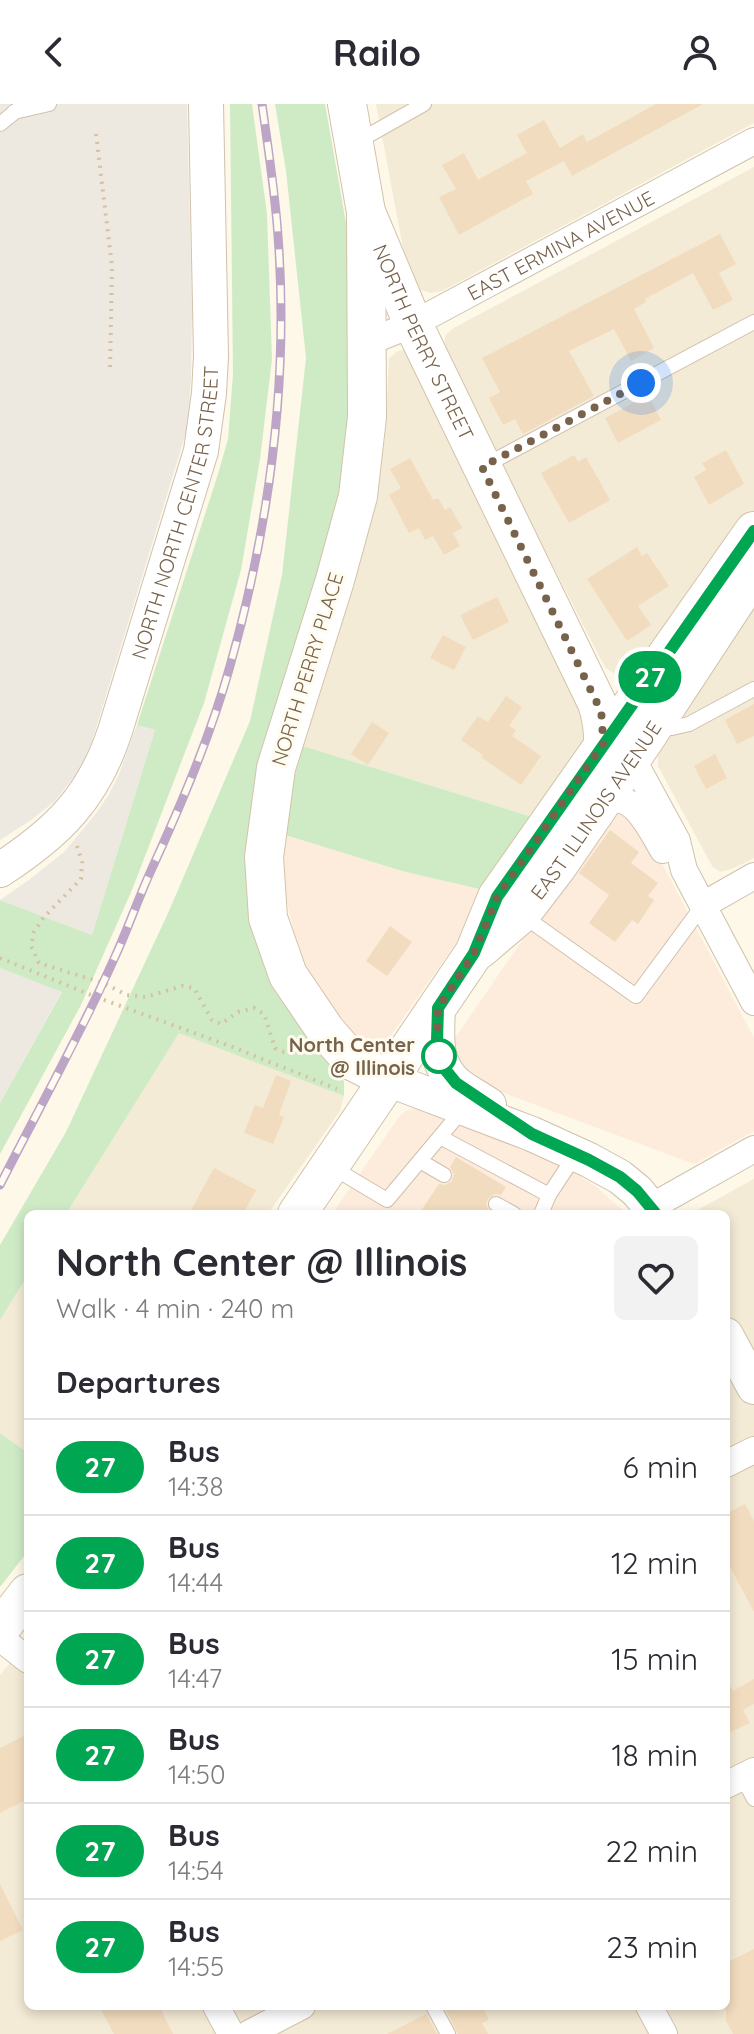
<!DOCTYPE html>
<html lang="en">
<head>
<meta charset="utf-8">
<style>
  :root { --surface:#fff; --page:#f2f2f3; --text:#2b2b33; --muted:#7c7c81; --line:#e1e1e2 }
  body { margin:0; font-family:Quicksand,sans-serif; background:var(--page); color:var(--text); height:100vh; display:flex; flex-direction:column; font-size:30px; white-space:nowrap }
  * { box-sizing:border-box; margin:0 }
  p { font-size:26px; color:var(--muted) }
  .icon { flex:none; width:44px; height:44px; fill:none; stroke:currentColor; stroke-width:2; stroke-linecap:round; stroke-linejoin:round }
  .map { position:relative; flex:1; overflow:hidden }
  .panel { position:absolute; left:24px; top:1106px; width:706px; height:800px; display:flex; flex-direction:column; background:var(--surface); border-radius:12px; box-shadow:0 4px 12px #0003 }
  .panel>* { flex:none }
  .badge { padding:0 16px; border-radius:26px; font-size:28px; line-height:52px }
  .you { position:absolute; width:40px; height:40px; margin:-20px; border:6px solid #fff; border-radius:50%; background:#1a73e8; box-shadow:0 0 0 12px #1a73e833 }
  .map>.badge { position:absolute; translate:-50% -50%; box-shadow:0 0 0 4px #fff }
  h2 { padding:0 32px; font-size:30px; line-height:72px }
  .round { display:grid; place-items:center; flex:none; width:84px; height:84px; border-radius:12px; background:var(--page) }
  .summary { display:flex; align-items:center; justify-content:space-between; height:136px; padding:0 32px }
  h1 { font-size:38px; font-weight:700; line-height:60px }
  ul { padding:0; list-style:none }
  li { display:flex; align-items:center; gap:24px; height:96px; padding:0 32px; border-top:2px solid var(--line) }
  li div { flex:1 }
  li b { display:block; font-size:30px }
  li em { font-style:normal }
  li .badge { min-width:88px; font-weight:700; text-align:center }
  header { display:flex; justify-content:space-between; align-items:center; height:104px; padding:0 32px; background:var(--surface); font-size:36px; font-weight:700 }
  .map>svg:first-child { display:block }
  .residential { fill:#f4ebd6 }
  .commercial { fill:#fdebdc }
  .industrial { fill:#ede9e1 }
  .green { fill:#cfebc6 }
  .building { fill:#f2dcbf }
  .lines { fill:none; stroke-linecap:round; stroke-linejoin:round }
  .service-casing { stroke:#cfc1ad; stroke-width:16 }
  .minor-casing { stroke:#cfc1ad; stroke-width:28 }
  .tertiary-casing { stroke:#cfc1ad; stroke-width:36 }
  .secondary-casing { stroke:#d2c3ab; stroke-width:40 }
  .path { stroke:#d7c0a2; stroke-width:4; stroke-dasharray:2 6; stroke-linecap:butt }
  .service { stroke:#fff; stroke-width:14 }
  .minor { stroke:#fff; stroke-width:26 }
  .tertiary { stroke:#fff; stroke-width:34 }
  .secondary { stroke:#fff; stroke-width:38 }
  .rail-casing { stroke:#bda5c7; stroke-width:9 }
  .rail { stroke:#fffbef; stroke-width:6; stroke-dasharray:18; stroke-linecap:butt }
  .line-casing { stroke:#fff; stroke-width:18 }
  .line { stroke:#00a651; stroke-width:12 }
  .walk { stroke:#77624b; stroke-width:8; stroke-dasharray:0 14.4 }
  .stop-dot { fill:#fff; stroke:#00a651; stroke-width:4 }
  .labels { text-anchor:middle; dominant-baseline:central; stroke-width:6; stroke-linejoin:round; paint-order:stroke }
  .street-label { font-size:20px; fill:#77624b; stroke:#fffbef }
  .stop-label { font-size:20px; font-weight:bold; fill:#77624b; stroke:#fffbef; text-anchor:end }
</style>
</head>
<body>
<header><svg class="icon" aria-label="back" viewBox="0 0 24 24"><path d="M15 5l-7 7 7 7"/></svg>Railo<svg class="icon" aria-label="person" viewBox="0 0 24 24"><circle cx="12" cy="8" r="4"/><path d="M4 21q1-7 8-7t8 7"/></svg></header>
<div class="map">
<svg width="754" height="1930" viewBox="0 0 754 1930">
  <rect width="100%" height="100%" fill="#fdf8e8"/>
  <!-- residential -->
  <g class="residential">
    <polygon points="376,0 754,0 754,19 442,187 431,189 417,185 406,160"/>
    <polygon points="754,63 754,417 629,574 620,574 606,564 601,556 444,249 445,232 452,225"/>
    <polygon points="404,246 408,247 588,620 592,634 542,716 303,642 337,532 377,378 385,335 389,254 398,247"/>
    <polygon points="754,494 754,754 732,765 720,768 712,762 658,662 658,650 680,608"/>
    <polygon points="179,928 344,992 340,1007 268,1110 66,1110"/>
    <polygon points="754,1075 754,1930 0,1930 0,1571 28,1538 28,1902 726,1902 726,1110 690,1110"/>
    <polygon points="28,1171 28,1349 0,1329 0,1216"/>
  </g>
  <!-- commercial -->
  <g class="commercial">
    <polygon points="624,708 640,718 754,934 754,1027 694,1060 472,977 461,972 451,940 604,717 614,709"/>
    <polygon points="284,731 402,767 492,788 379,948 369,948 325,897 305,861 294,829 284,785 282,755"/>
    <polygon points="416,1004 551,1055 595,1082 627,1110 332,1110 399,1013 407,1006"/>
  </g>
  <!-- industrial -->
  <g class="industrial">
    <polygon points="0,0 187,0 192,205 191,274 187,325 89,647 77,669 55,697 31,716 0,736"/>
    <polygon points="137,621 155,626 92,831 0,796 29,776 64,748 94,712 108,692 119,670"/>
    <polygon points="0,864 62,887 0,999"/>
  </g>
  <!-- green -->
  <g class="green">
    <polygon points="230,0 252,0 267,110 272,255 260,355 241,466 204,599 132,786 81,901 0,1050 0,999 62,888 0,864 0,796 92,831 155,626 137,621 218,370 228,335 233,270"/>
    <polygon points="275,0 325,0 346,119 359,219 356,349 256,779 340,963 344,978 344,992 179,929 66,1110 28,1110 28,1171 0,1216 0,1141 66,1028 169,807 250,617 282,471 306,254 286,67"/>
    <polygon points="303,642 542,716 492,788 402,767 285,731 287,699"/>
    <polygon points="0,1329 28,1349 28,1447 0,1483"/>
  </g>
  <!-- building -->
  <g class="building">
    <polygon points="656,0 703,0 572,72 564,57 526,77 533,90 459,131 439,93 456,85 442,61 464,49 478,76 527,49 517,31 544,16 560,44 583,30 587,38"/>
    <polygon points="720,130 736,160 719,169 733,196 713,206 693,169 645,195 646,198 634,205 654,244 631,257 614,225 569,247 594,292 523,330 515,315 503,321 489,294 500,288 482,254"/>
    <polygon points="648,291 661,316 618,339 605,314"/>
    <polygon points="726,346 744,380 709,401 694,373 706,366 702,359"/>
    <polygon points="574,351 578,358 586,353 610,396 569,419 541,369"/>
    <polygon points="410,354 433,396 438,394 445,406 450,403 462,424 453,429 460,442 444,451 433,432 425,436 419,424 409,429 389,391 401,384 390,365"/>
    <polygon points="637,443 642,452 647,449 669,482 638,502 651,521 627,537 587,475"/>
    <polygon points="497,493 509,518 473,536 460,511"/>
    <polygon points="443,531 466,543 454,566 430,554"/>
    <polygon points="506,592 522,603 509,622 516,626 512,632 541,652 521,681 481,653 483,651 461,636 478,612 488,618"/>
    <polygon points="754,600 754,632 737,640 725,616"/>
    <polygon points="372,618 389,629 368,661 351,650"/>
    <polygon points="715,650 727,674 706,685 694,662"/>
    <polygon points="610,726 639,748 631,759 658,779 648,792 654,796 638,820 632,816 615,838 589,819 609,791 579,769"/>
    <polygon points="390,822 412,838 387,872 366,857"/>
    <polygon points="276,971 291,977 279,1011 284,1013 273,1040 244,1029 255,1001 263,1004"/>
    <polygon points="456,1053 506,1083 501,1091 495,1090 488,1095 486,1101 490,1108 489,1110 419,1110 439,1080 445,1081 452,1077 454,1070 450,1063"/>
    <polygon points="214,1064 256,1086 243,1110 189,1110"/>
    <polygon points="745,1400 754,1417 754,1508 726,1455 726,1410"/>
    <polygon points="726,1574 733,1587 754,1575 754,1600 743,1606 750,1619 726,1630"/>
    <polygon points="28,1630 28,1695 0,1709 0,1644"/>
    <polygon points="0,1780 23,1826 0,1837"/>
    <polygon points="754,1845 754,1930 733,1930 726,1917 726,1859"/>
    <polygon points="99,1902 159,1902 173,1930 114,1930"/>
    <polygon points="444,1902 482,1902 489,1916 482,1919 488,1930 458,1930"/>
    <polygon points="426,1910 437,1930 387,1930"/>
  </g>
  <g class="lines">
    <defs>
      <g id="service">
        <polyline points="14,8 49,0"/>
        <polyline points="0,20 21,3"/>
        <polyline points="355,39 424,0"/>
        <polyline points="482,363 754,218"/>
        <polyline points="660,619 672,624 689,620 754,585"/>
        <polyline points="522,811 636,892 703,801"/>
        <polyline points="440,1033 549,1091 541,1110"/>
        <polyline points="420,1057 444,1071"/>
        <polyline points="330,1062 387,1096 464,1004"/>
        <polyline points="549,1091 576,1050"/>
        <polyline points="496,1100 514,1110"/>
        <polyline points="742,1673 754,1695"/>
        <polyline points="433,1902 448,1930"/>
      </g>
      <g id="minor">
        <path id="s1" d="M366 239 413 220 754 37"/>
        <polyline points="632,654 677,737 684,766 754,898"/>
        <path d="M595 708C600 704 605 699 611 697 635 688 653 730 663 746"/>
        <polyline points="703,801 754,772"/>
        <polyline points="651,1103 754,1045"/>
        <polyline points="726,1360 754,1346"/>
        <polyline points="0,1534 28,1556"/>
        <polyline points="726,1681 754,1667"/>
        <polyline points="216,1902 231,1930"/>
        <polyline points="649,1902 664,1930"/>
        <polyline points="248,1930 302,1902"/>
      </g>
      <g id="tertiary">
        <path id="s2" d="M0 766C58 728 93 694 115 627L201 347 209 289 211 252 206 0"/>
        <path d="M438 904C437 932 433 960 457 980 467 988 479 994 489 1001"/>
        <polyline points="390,976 532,1030 589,1056 620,1073 637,1087 656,1110"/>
        <polyline points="726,1231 754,1283"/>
      </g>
      <g id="secondary">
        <path id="s3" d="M347 0 366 108 413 220 597 599C609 634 601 672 595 708"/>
        <polyline points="366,108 367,313 358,392 335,476 276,664 264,753 268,814 288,871 326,927 352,957 390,976"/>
        <path id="s4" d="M480 845 521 810 557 763 645 635 754 469"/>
        <polyline points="297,1110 474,849 497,793 754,427"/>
        <polyline points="0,1525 28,1489"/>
      </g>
    </defs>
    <!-- service casing -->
    <use href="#service" class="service-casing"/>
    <!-- minor casing -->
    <use href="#minor" class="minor-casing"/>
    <!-- tertiary casing -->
    <use href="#tertiary" class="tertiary-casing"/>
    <!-- secondary casing -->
    <use href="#secondary" class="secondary-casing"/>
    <!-- path -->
    <g class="path">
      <polyline points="96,30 112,162 110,267"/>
      <polyline points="77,742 82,758 81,775 44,813 34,828 31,842 39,859 103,879 127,891 146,893 182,882 194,884 212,916 221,920 238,908 254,904 264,910 275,944 284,948 301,944"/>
      <polyline points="0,854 96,893 235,944 337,985"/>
    </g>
    <!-- service -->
    <use href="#service" class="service"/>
    <!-- minor -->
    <use href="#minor" class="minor"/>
    <!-- tertiary -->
    <use href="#tertiary" class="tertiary"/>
    <!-- secondary -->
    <use href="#secondary" class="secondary"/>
    <defs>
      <path id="rail" d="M0 1081C38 1006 80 931 114 855 127 827 137 798 149 771 180 703 210 634 230 562 269 423 289 277 278 132 275 88 268 44 262 0"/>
    </defs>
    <!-- rail casing -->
    <use href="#rail" class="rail-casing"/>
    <!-- rail -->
    <use href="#rail" class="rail"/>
  </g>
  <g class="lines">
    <defs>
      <polyline id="line" points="656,1110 637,1087 620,1073 589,1056 532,1030 456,979 440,959 437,937 438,904 474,849 497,793 754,427"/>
    </defs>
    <!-- line casing -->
    <use href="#line" class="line-casing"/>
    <!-- line -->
    <use href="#line" class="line"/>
    <!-- walk -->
    <polyline class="walk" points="439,952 440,959 437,937 438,904 474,849 497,793 603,640 602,613 597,599 482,363 641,279"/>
  </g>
  <!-- markers -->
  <circle class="stop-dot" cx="439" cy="952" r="16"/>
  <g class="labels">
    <!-- street labels -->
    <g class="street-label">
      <text stroke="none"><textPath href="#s1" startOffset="218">EAST ERMINA AVENUE</textPath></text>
      <text stroke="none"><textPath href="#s3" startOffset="252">NORTH PERRY STREET</textPath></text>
      <text stroke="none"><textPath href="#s2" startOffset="412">NORTH NORTH CENTER STREET</textPath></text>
      <text transform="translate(307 565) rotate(-73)">NORTH PERRY PLACE</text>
      <text stroke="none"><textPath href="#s4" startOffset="182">EAST ILLINOIS AVENUE</textPath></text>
    </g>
    <!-- stop labels -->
    <g class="stop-label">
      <text x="415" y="940">North Center<tspan x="415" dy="23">@ Illinois</tspan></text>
    </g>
  </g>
</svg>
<div class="you" style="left:641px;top:279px"></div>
<b class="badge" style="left:650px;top:573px;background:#00a651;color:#fff">27</b>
<section class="panel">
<div class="summary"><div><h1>North Center @ Illinois</h1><p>Walk · 4 min · 240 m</p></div><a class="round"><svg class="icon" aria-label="heart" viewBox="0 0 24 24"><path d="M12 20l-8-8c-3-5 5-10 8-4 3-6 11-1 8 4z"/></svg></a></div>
<h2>Departures</h2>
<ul>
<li><span class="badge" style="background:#00a651;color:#fff">27</span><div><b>Bus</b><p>14:38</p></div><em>6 min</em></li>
<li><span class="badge" style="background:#00a651;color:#fff">27</span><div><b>Bus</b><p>14:44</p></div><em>12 min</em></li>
<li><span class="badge" style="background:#00a651;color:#fff">27</span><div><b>Bus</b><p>14:47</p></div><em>15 min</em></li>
<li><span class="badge" style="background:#00a651;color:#fff">27</span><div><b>Bus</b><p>14:50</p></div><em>18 min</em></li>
<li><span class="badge" style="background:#00a651;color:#fff">27</span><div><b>Bus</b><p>14:54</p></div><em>22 min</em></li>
<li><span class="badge" style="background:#00a651;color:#fff">27</span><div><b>Bus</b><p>14:55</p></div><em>23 min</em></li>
</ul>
</section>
</div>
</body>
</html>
